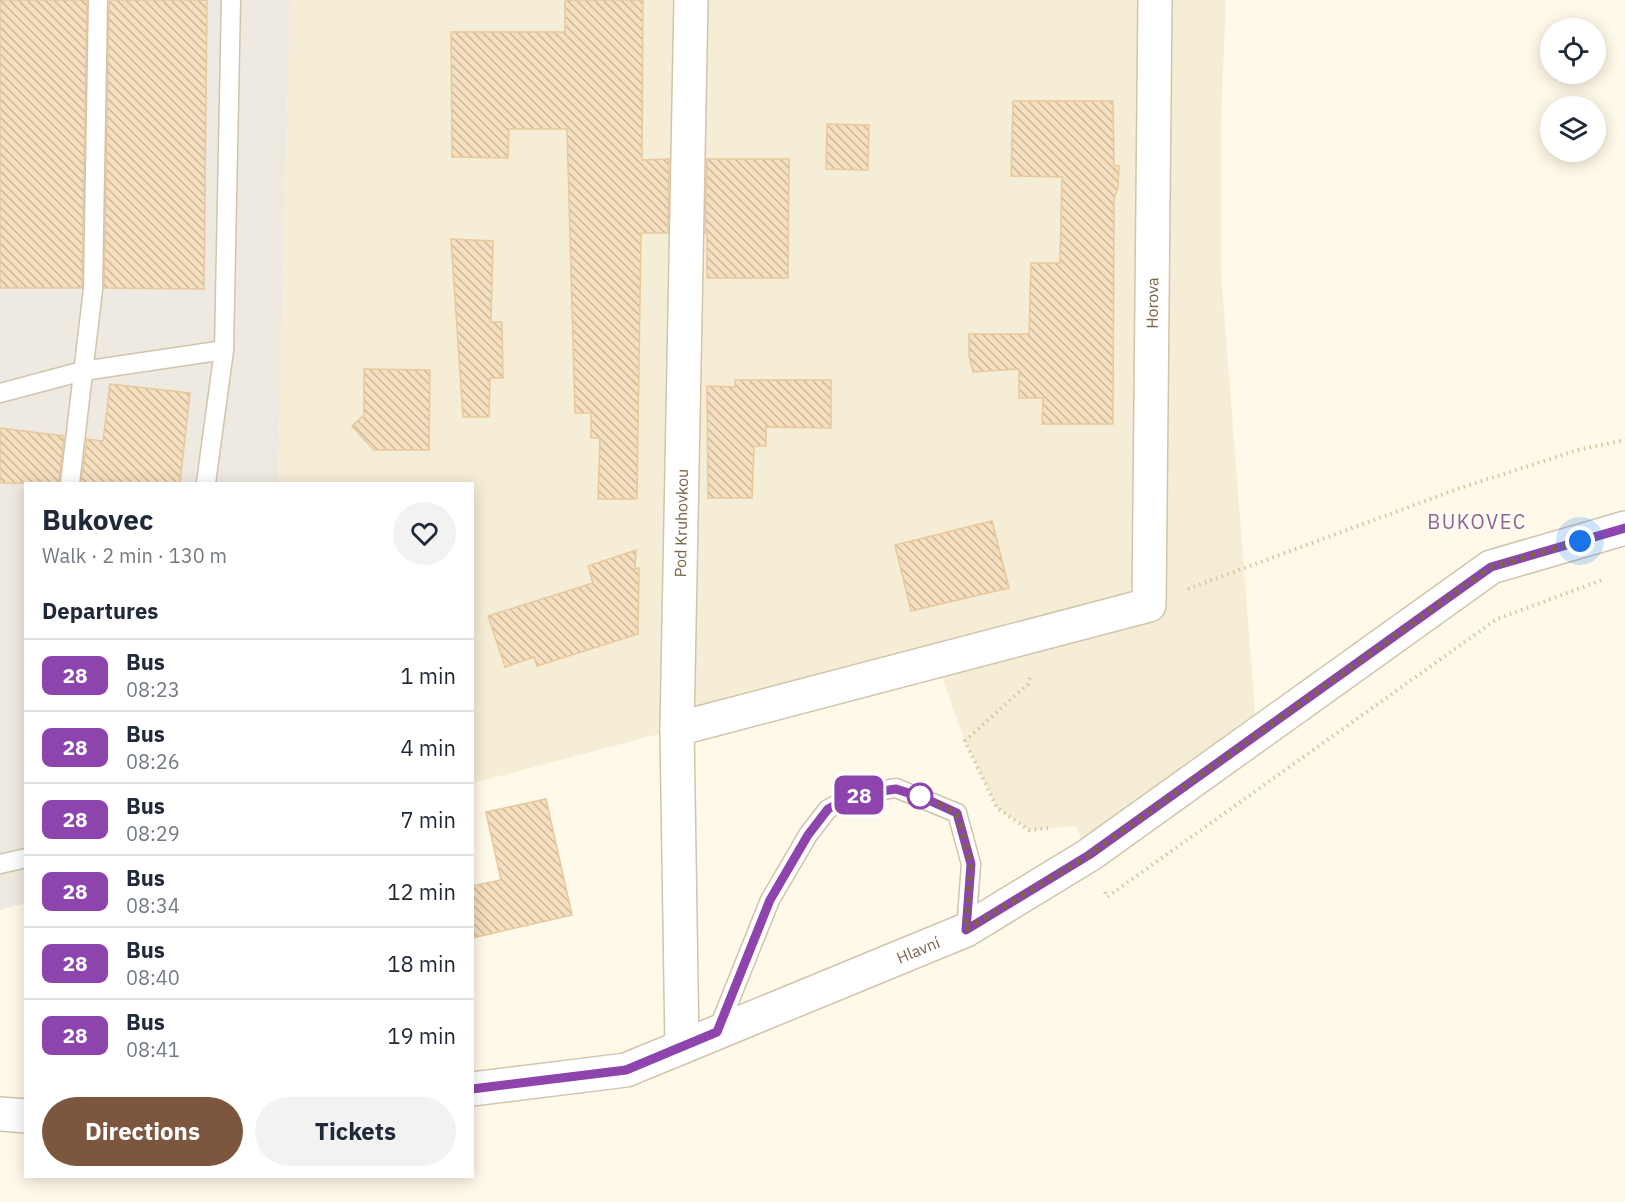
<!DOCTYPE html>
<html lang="en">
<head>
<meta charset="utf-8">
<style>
  :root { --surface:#fff; --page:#f2f2f3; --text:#1f2937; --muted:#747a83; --line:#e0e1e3; --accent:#7c563f }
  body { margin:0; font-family:"IBM Plex Sans",sans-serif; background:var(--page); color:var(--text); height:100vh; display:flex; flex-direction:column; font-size:22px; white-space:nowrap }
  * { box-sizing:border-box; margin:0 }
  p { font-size:20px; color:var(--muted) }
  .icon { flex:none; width:33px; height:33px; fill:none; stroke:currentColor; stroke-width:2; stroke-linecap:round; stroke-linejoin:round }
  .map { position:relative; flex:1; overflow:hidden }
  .side { position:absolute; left:24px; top:482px; width:450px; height:696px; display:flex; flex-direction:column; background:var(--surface); border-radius:0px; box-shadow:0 3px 15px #0003 }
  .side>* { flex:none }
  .badge { padding:0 12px; border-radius:9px; font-size:21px; line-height:39px }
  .fabs { position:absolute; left:1540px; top:18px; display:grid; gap:12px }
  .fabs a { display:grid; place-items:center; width:66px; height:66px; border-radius:50%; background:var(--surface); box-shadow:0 3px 15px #0003; font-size:30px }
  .you { position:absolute; width:30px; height:30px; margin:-15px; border:4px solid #fff; border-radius:50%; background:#1a73e8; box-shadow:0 0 0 9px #1a73e833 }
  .map>.badge { position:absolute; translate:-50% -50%; box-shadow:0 0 0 3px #fff }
  h2 { padding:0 18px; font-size:22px; line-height:54px }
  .round { display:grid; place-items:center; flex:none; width:63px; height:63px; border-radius:32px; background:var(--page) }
  .summary { display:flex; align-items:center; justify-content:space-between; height:102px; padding:0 18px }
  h1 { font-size:28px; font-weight:700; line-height:45px }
  .action { display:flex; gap:12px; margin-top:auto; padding:12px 18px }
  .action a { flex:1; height:69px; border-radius:36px; background:var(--accent); color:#fff; font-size:24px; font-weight:700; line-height:69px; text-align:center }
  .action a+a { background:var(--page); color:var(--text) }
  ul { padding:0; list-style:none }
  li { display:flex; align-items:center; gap:18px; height:72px; padding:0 18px; border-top:2px solid var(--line) }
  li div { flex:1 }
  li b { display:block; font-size:22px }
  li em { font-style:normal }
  li .badge { min-width:66px; font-weight:700; text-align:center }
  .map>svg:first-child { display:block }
  .residential { fill:#f6edd6 }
  .industrial { fill:#eeeae1 }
  .building { fill:url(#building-back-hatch); stroke:#e8c99d; stroke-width:1.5 }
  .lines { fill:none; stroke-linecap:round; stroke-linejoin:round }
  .service-casing { stroke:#d1c4ac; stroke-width:21 }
  .minor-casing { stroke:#d1c4ac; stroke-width:36 }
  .tertiary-casing { stroke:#d1c4ac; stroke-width:36 }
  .path { stroke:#dac2a0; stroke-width:4; stroke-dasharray:1.5 4.5; stroke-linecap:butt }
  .service { stroke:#fff; stroke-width:18 }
  .minor { stroke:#fff; stroke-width:33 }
  .tertiary { stroke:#fff; stroke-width:33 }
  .line-casing { stroke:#fff; stroke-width:14 }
  .line { stroke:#8e44ad; stroke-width:9 }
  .walk { stroke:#7a654a; stroke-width:6; stroke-dasharray:0 10.8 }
  .stop-dot { fill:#fff; stroke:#8e44ad; stroke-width:3 }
  .labels { text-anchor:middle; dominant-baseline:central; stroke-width:6; stroke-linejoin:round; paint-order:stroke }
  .street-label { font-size:16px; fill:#7a654a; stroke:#fffcf0 }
  .quarter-label { font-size:20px; letter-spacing:1.5px; fill:#8e6296; stroke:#fffcf0 }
</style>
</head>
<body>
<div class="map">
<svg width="1625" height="1202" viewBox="0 0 1625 1202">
  <defs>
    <pattern id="building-back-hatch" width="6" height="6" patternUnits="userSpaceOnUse" patternTransform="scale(1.5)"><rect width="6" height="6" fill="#f5dfbe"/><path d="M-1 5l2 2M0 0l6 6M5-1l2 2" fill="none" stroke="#cbb89c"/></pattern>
  </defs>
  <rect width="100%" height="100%" fill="#fef9e8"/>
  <!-- residential -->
  <polygon class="residential" points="290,0 1226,0 1221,121 1221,273 1256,724 1089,855 1076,826 1029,830 997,808 965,741 936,661 473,783 472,483 278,483"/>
  <!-- industrial -->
  <polygon class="industrial" points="0,0 290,0 278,483 26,483 25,903 0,910"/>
  <!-- building -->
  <g class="building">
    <polygon points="0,0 87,0 82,288 0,288"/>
    <polygon points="109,0 207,0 204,289 104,288"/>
    <polygon points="565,0 643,0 642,160 669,159 668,233 641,233 637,499 598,499 600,438 591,438 591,413 575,413 567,129 509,129 508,158 452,157 451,32 565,32"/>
    <polygon points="1013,101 1113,101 1114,166 1119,166 1118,187 1114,199 1113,424 1042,424 1043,398 1019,398 1019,369 973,372 969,355 969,334 1029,334 1031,263 1060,263 1062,177 1011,176"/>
    <polygon points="827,124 869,125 868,170 826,169"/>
    <polygon points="707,159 789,159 788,278 707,278 707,233 705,233"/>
    <polygon points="451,239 493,241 491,322 502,322 503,378 490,378 489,417 463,417"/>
    <polygon points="364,369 430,370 429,450 374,450 352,426 364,415"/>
    <polygon points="735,380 831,380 831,428 766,427 766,446 754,446 752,498 708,498 707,386 735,387"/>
    <polygon points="110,384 190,393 180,483 81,483 87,439 103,441"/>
    <polygon points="0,428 64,436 59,483 0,483"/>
    <polygon points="992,521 1009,588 911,611 895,545"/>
    <polygon points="636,550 635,569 639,568 638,634 537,666 534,657 505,667 488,616 593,583 588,566"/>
    <polygon points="546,799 572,915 472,938 472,886 501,880 486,812"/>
  </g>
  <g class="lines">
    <defs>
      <g id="service">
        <polyline points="0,393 83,371 224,350"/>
        <polyline points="70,483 93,289 98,0"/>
        <polyline points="206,483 224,350 231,0"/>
        <polyline points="0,864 26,858"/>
        <polyline points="717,1032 770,900 808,835 828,809 855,795 896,788 957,813 971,864 966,930"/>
      </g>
      <g id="minor">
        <path id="s1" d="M677 729 1149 605 1155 0"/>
        <path id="s2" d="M682 1047 677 729 691 0"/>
      </g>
      <g id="tertiary">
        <path id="s3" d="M472 1089 626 1070 966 930 1089 855 1491 567 1625 528"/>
        <polyline points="0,1114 26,1116"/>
      </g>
    </defs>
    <!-- service casing -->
    <use href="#service" class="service-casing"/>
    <!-- minor casing -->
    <use href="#minor" class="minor-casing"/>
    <!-- tertiary casing -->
    <use href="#tertiary" class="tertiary-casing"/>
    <!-- path -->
    <g class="path">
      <polyline points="1188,589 1460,488 1578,450 1625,440"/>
      <polyline points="1030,678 1028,684 965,741 997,808 1029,830 1051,828"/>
      <polyline points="1105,892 1107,897 1497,619 1602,580"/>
    </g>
    <!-- service -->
    <use href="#service" class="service"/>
    <!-- minor -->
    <use href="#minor" class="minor"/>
    <!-- tertiary -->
    <use href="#tertiary" class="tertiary"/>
  </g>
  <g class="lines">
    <defs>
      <polyline id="line" points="472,1089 626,1070 717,1032 770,900 808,835 828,809 855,795 896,789 924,798 957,813 971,864 966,930 1089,855 1491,567 1625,528"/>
    </defs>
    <!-- line casing -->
    <use href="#line" class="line-casing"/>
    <!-- line -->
    <use href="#line" class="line"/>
    <!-- walk -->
    <polyline class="walk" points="920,796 957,813 971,864 966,930 1089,855 1491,567 1580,541"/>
  </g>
  <!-- markers -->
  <circle class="stop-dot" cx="920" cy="796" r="12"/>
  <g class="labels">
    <!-- street labels -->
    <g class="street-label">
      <text stroke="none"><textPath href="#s1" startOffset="790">Horova</textPath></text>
      <text stroke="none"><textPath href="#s2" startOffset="524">Pod Kruhovkou</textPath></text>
      <text stroke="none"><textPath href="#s3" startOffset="471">Hlavní</textPath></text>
    </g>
    <!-- quarter labels -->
    <g class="quarter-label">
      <text x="1477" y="521">BUKOVEC</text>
    </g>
  </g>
</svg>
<div class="fabs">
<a><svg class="icon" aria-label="locate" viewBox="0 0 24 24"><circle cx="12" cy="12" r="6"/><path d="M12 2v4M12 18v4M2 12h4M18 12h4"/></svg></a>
<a><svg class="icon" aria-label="layers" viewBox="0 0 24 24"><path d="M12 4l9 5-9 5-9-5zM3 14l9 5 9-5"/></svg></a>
</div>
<div class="you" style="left:1580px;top:541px"></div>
<b class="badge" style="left:859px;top:795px;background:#8e44ad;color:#fff">28</b>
<section class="side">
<div class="summary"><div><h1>Bukovec</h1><p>Walk · 2 min · 130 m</p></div><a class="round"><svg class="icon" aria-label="heart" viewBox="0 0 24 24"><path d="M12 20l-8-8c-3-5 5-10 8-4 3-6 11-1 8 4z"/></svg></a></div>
<h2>Departures</h2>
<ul>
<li><span class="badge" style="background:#8e44ad;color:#fff">28</span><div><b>Bus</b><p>08:23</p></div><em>1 min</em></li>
<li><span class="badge" style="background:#8e44ad;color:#fff">28</span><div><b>Bus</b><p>08:26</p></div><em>4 min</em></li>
<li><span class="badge" style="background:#8e44ad;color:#fff">28</span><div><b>Bus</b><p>08:29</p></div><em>7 min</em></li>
<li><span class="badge" style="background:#8e44ad;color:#fff">28</span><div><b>Bus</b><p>08:34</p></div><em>12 min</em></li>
<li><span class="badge" style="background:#8e44ad;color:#fff">28</span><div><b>Bus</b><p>08:40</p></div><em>18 min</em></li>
<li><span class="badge" style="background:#8e44ad;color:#fff">28</span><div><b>Bus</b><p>08:41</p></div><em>19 min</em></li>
</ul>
<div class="action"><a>Directions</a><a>Tickets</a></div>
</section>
</div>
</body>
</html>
